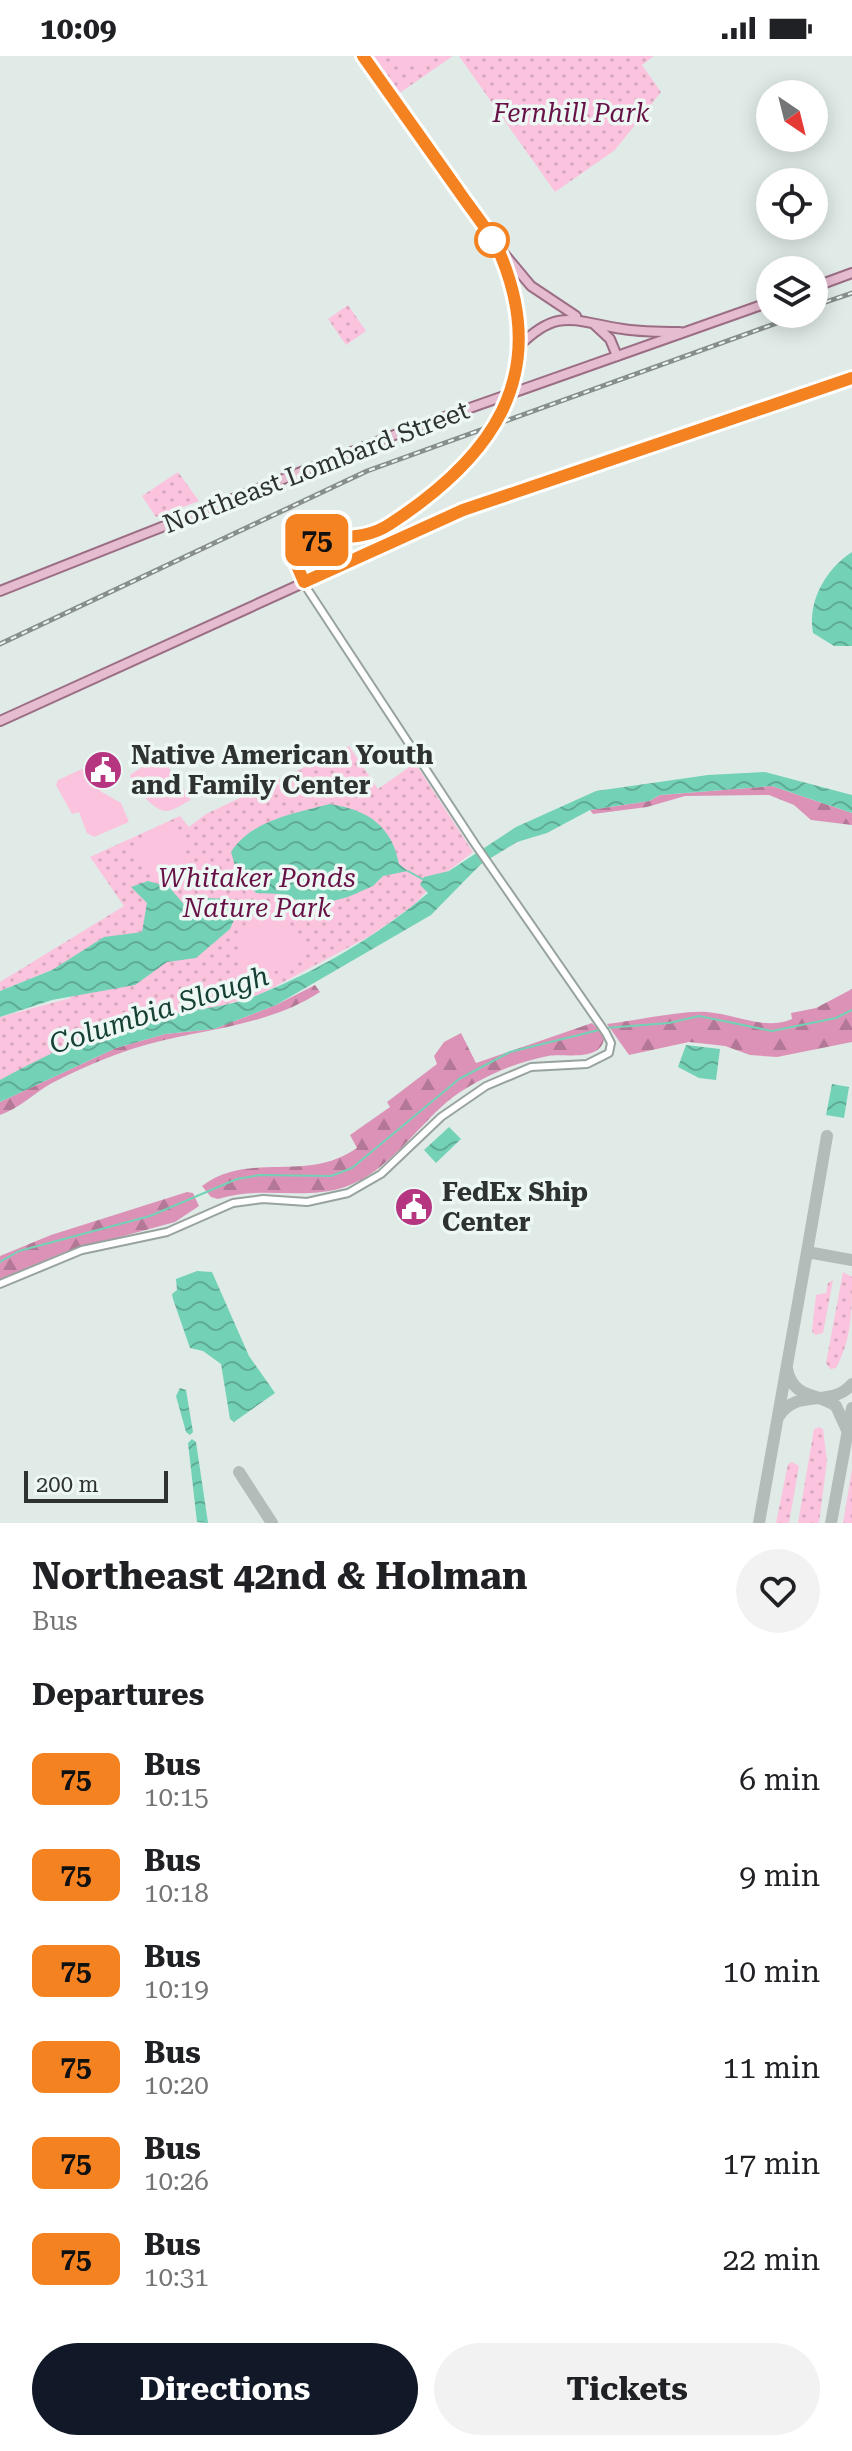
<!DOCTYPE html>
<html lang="en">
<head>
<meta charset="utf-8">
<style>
  :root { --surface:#fff; --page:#f2f2f2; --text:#202124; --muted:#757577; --accent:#111827 }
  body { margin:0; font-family:"Roboto Serif",serif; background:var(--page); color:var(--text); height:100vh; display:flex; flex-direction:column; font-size:30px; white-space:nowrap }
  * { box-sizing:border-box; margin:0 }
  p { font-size:26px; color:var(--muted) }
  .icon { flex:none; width:44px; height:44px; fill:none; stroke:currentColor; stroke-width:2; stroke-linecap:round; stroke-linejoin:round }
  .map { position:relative; height:1467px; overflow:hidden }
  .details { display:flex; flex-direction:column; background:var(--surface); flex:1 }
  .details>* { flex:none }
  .badge { padding:0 16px; border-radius:12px; font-size:28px; line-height:52px }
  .needle { width:52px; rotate:145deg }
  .tools { position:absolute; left:756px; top:24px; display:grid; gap:16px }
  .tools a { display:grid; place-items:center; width:72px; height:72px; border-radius:50%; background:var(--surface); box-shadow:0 4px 20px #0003; font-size:40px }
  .scale { position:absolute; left:24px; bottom:20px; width:144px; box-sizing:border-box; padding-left:8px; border:4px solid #2e3231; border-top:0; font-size:22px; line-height:28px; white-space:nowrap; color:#2e3231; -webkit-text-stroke:6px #edf8f4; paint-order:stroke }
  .map>.badge { position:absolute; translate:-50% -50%; box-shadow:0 0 0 4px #fff }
  h2 { padding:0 32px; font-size:30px; line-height:72px }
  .round { display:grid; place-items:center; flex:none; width:84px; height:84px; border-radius:42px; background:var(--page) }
  .headline { display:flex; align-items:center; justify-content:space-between; height:136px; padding:0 32px }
  h1 { font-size:38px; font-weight:700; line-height:60px }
  .primary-button { display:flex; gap:16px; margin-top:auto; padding:16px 32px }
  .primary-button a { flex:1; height:92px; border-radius:48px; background:var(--accent); color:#fff; font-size:32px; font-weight:700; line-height:92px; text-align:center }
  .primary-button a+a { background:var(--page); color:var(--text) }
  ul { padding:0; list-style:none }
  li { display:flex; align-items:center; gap:24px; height:96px; padding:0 32px }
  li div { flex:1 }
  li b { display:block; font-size:30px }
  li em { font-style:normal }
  li .badge { min-width:88px; font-weight:700; text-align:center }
  .status { display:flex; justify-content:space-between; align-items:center; height:56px; padding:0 40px; background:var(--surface); direction:ltr }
  .status svg { height:22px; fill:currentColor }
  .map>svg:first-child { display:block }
  .grass { fill:url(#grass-dots) }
  .forest { fill:url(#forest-firs) }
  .garden { fill:#fbc3de }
  .water { fill:url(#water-waves) }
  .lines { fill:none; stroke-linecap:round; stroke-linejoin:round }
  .stream { stroke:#73d2b6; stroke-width:2 }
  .taxiway { stroke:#b4bcba; stroke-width:12 }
  .tertiary-casing { stroke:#98a39f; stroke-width:10 }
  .primary-casing { stroke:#9b6e85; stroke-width:12 }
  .tertiary { stroke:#fff; stroke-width:6 }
  .primary { stroke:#e6bcd1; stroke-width:8 }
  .rail-casing { stroke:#878e8c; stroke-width:5 }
  .rail { stroke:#edf8f4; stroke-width:2; stroke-dasharray:6; stroke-linecap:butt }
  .line-casing { stroke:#fff; stroke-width:18 }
  .line { stroke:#f58220; stroke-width:12 }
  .stop-dot { fill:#fff; stroke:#f58220; stroke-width:4 }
  .labels { text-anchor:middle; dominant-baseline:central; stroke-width:7; stroke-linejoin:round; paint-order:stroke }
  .park-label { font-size:26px; font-style:italic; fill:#671146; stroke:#edf8f4 }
  .street-label { font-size:26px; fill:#2e3231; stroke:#edf8f4 }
  .poi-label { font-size:26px; font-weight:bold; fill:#2e3231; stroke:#edf8f4; text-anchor:start }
  .water-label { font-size:28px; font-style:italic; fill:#164035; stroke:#edf8f4 }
</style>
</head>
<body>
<div class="status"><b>10:09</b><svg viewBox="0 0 49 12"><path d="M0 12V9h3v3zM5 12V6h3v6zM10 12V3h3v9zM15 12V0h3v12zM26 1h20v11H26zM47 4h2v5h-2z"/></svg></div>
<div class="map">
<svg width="852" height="1467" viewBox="0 0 852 1467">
  <defs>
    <pattern id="grass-dots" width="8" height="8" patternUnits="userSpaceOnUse" patternTransform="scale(2)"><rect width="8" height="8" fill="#fbc3de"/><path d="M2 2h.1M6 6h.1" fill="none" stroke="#d7a8bf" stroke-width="1.8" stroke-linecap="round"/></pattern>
    <pattern id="forest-firs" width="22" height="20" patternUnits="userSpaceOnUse" patternTransform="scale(2)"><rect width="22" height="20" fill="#dc92b7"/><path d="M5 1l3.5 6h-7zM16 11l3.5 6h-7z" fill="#b37895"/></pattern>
    <pattern id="water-waves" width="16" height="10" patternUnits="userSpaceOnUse" patternTransform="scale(2)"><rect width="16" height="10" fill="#73d2b6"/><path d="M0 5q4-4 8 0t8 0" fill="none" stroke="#5fab95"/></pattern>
  </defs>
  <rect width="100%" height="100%" fill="#e0ebe7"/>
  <!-- grass -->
  <g class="grass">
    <polygon points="371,0 453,0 398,38"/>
    <polygon points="459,0 654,0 642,9 661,36 615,94 555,136"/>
    <polygon points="348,249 366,275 346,289 328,263"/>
    <polygon points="178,416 199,445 156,461 142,440"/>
    <polygon points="349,690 378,733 415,707 473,796 439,822 414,849 370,880 259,939 203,955 160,960 91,981 0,1024 0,961 71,942 52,914 0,935 0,926 124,850 90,801 180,760 189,771 206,758"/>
    <path d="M843 1216 852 1221C852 1254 852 1282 836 1312L830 1313 826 1307Z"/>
    <polygon points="833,1224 823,1277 815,1279 812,1275 816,1239 826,1237 828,1227"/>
    <polygon points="819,1371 823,1373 827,1405 819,1467 798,1467 814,1373"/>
    <polygon points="792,1406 799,1410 789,1467 776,1467 788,1408"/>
    <polygon points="852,1413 852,1467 843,1467"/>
  </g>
  <!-- forest -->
  <g class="forest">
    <polygon points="772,730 852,757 852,769 811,764 794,749 769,739 685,740 647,751 593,758 590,754 649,745 660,739"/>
    <path d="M315 929 320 936C263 973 194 973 132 993 105 1002 77 1014 52 1027 34 1037 20 1052 0 1059V1046L116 992 165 978 214 973 276 949Z"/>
    <path d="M852 933V986L777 1001 750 999 725 990 689 986 629 999 607 968C634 965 682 954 707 956 735 958 765 975 792 963L791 957 816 952Z"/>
    <path d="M592 967 604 979C605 1007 564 997 548 1000 530 1004 512 1009 495 1017 480 1024 461 1034 448 1045 415 1073 388 1116 345 1131 303 1145 260 1129 218 1143L211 1141 202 1130C250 1094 305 1128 357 1092L350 1079 390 1051 387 1046 437 1008 434 1000 444 986 461 977 476 1007Z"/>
    <polygon points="187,1136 193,1137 199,1150 175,1166 65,1196 0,1223 0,1200 51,1179"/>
  </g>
  <!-- garden -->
  <g class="garden">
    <path d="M388 0 414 3 438 0C422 13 404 13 388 0Z"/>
    <path d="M160 699 191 744C184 747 174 755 166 755 154 755 133 731 130 719Z"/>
    <polygon points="84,712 103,721 100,735 121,747 129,766 94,781 87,777 79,756 72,758 56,729 58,724"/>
    <path d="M168 766 180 776C188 797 183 813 164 826L136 794 137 789Z"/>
    <path d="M273 851 280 853 306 895 305 899 248 930C232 903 233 857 273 851Z"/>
  </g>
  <!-- water -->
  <g class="water">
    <path d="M852 496V590H834L813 577C807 545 826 513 852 496Z"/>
    <path d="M765 716 852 739V757L772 730 660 739 649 745 590 754 547 777 517 786 481 808 431 859 276 949 214 973 165 978 116 992 0 1046V1024C49 997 104 971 159 960 193 953 227 952 260 938 319 914 379 879 428 837L420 829 424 821 449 815 516 771 596 735 708 719Z"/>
    <path d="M330 748C368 754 392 770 399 808L408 815 383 820 373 830 348 841 314 850 280 838 256 837 236 813 231 796C251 764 296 757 330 748Z"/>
    <polygon points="148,825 169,831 189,854 207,842 231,843 238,855 230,873 196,902 167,906 135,929 52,944 0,961 0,935 52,914 104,881 142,876 147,847 131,831"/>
    <polygon points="686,989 720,993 716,1024 699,1022 678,1011"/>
    <polygon points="832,1028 849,1031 844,1062 826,1059"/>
    <polygon points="449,1071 461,1083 436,1107 424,1094"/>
    <polygon points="197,1215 212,1216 249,1300 275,1337 234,1366 230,1363 221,1308 203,1295 190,1292 173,1243 172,1238 177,1234 176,1223"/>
    <polygon points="180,1332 186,1334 193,1376 190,1379 186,1376 176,1340"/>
    <polygon points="192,1383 196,1386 208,1467 197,1466 188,1387"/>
  </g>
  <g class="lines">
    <!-- stream -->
    <g class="stream">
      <polyline points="408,815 424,824"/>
      <polyline points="605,972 669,967 699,960 772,975 836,962 852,954"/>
      <polyline points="0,1206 19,1195 150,1160 237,1123 260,1119 331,1120 352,1112 459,1023 510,996 599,974"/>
    </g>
    <!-- taxiway -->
    <g class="taxiway">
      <polyline points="807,1196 827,1080"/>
      <path d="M787 1313C793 1343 816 1336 836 1350L847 1374"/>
      <path d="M779 1360C798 1331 831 1353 852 1328"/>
      <polyline points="239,1416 272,1467"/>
      <polyline points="759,1467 807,1196 852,1204"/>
      <polyline points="831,1467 852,1352"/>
    </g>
    <defs>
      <g id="tertiary">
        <polyline points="363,0 495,187 515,242 519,290"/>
        <polyline points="0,1228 82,1194 167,1176 233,1147 263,1143 307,1146 348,1137 381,1118 441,1061 486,1030 531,1011 587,1008 609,997 611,987 606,977 475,788 308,534 296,508 299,494 312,484 347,483 374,477 417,449"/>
      </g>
      <g id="primary">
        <polyline points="495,187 531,230 576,260"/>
        <polyline points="814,231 852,217"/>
        <polyline points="595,269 610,283 617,300"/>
        <path d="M519 290C559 250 574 266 623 273 641 276 661 276 680 276"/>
        <polyline points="0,535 402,376 770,246"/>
        <polyline points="0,665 455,458 852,322"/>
      </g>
    </defs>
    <!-- tertiary casing -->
    <use href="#tertiary" class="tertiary-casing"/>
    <!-- primary casing -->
    <use href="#primary" class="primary-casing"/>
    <!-- tertiary -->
    <use href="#tertiary" class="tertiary"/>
    <!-- primary -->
    <use href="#primary" class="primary"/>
    <defs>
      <g id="rail">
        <polyline points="814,250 852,237"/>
        <polyline points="0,588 367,415 802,258"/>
      </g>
    </defs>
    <!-- rail casing -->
    <use href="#rail" class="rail-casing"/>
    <!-- rail -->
    <use href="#rail" class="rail"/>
  </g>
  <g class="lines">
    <defs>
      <path id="line" d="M363 0C395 45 426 89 458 134 472 155 491 176 501 200 551 322 490 403 390 468 359 489 324 476 303 489L295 505 304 526 463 454 852 322"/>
    </defs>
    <!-- line casing -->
    <use href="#line" class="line-casing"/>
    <!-- line -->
    <use href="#line" class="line"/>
  </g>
  <!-- icons -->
  <defs>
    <symbol id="civic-disc" viewBox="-11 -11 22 22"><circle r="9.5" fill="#b63581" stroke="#edf8f4"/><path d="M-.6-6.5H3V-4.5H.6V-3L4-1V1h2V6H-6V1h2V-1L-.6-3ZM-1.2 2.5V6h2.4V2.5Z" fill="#fff"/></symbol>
  </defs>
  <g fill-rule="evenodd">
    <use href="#civic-disc" x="81" y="692" width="44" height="44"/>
    <use href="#civic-disc" x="392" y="1129" width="44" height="44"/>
  </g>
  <!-- markers -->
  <circle class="stop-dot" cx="492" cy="184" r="16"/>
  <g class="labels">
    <!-- park labels -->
    <g class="park-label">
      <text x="571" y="57">Fernhill Park</text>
      <text x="257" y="822">Whitaker Ponds<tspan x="257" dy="30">Nature Park</tspan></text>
    </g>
    <!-- street labels -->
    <g class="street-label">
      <text transform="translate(316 411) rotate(-21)">Northeast Lombard Street</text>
    </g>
    <!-- poi labels -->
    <g class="poi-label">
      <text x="131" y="699">Native American Youth<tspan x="131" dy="30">and Family Center</tspan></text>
      <text x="442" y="1136">FedEx Ship<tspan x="442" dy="30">Center</tspan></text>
    </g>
    <!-- water labels -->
    <g class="water-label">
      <text transform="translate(159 954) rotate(-18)">Columbia Slough</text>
    </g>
  </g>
</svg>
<div class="tools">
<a><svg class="needle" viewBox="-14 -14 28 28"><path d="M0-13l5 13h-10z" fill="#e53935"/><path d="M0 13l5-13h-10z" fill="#757577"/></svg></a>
<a><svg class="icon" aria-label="locate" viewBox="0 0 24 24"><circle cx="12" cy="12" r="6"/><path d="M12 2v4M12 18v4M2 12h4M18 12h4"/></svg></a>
<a><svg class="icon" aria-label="layers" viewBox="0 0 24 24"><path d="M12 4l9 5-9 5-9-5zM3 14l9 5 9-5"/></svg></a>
</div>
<div class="scale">200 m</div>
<b class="badge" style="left:317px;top:484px;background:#f58220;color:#111">75</b>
</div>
<section class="details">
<div class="headline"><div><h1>Northeast 42nd &amp; Holman</h1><p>Bus</p></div><a class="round"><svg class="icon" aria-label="heart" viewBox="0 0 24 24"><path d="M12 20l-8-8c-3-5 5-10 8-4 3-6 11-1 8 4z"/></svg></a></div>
<h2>Departures</h2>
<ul>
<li><span class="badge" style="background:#f58220;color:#111">75</span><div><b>Bus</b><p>10:15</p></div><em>6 min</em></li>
<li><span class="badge" style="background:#f58220;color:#111">75</span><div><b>Bus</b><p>10:18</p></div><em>9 min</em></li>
<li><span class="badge" style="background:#f58220;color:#111">75</span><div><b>Bus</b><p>10:19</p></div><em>10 min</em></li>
<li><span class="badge" style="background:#f58220;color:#111">75</span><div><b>Bus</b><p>10:20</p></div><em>11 min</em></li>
<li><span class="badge" style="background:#f58220;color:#111">75</span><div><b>Bus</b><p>10:26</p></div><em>17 min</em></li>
<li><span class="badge" style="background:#f58220;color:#111">75</span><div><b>Bus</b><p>10:31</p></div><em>22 min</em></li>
</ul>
<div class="primary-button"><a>Directions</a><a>Tickets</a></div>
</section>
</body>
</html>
